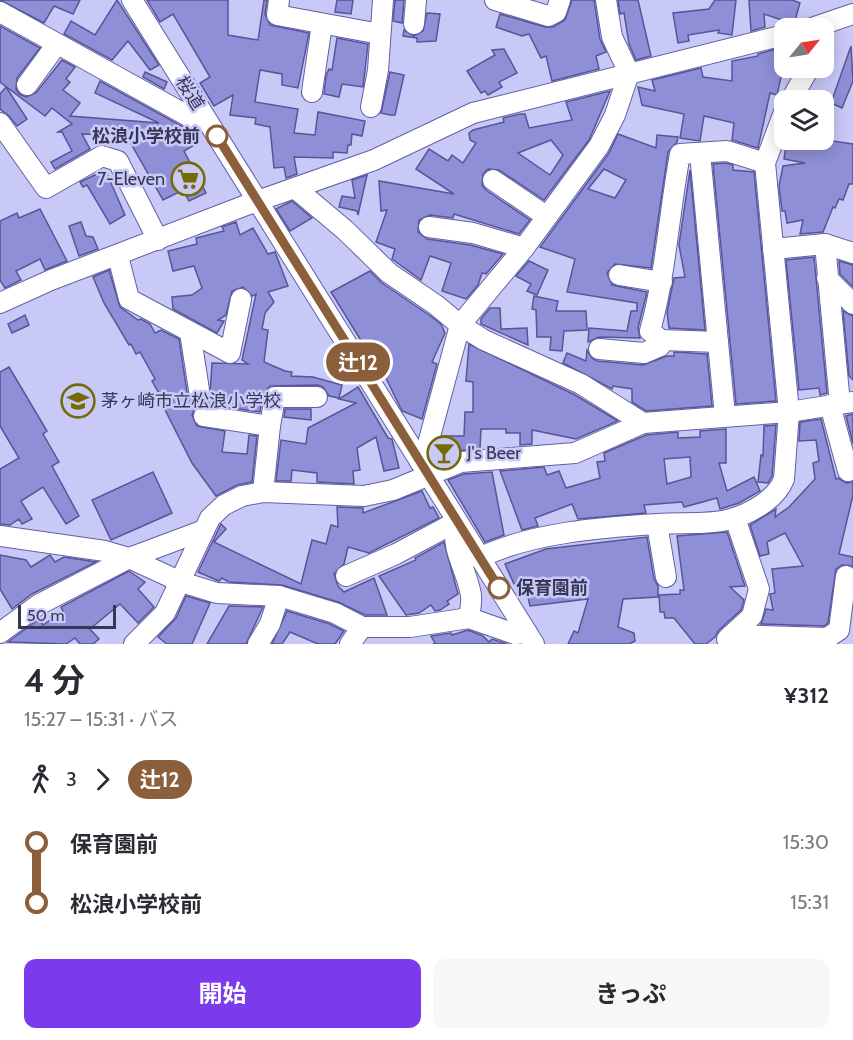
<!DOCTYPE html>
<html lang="ja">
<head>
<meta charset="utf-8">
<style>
  :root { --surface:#fff; --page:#f7f7f7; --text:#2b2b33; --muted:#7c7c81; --accent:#7c3aed }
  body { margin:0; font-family:Cabin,"Noto Sans JP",sans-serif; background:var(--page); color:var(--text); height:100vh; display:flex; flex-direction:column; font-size:22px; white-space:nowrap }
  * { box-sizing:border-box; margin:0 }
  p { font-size:20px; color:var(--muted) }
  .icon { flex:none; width:33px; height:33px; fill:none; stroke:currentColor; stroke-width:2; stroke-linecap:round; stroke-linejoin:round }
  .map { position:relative; height:644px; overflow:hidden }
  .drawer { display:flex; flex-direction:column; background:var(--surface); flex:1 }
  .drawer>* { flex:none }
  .badge { padding:0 12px; border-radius:20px; font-size:21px; line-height:39px }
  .needle { width:39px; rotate:60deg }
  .controls { position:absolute; left:774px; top:18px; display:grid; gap:12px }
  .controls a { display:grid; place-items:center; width:60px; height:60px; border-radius:12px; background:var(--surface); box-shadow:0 3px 15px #0003; font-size:30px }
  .scale { position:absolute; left:18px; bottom:15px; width:98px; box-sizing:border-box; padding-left:6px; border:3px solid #363655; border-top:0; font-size:16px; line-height:21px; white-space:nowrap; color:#363655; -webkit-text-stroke:4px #c8c9f7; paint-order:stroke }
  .map>.badge { position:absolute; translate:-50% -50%; box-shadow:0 0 0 3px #fff }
  .legs { display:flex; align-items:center; gap:9px; height:66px; padding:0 24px; font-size:20px }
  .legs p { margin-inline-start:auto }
  .head { display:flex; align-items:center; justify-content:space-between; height:102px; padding:0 24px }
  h1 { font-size:33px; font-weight:700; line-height:45px }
  .button { display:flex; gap:12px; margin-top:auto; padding:12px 24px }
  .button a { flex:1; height:69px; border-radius:12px; background:var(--accent); color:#fff; font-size:24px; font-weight:700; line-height:69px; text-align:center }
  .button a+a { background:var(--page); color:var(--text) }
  ul { padding:0 24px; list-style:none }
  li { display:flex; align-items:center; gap:21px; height:60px; font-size:22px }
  li i { display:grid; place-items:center; width:9px; height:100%; margin:0 8px; background:currentColor }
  li i::after { content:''; width:15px; height:15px; margin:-8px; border:4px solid; border-radius:50%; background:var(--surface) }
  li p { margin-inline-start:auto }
  li:first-child i { background:linear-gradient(#0000 50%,currentColor 0) }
  li:last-child i { background:linear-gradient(currentColor 50%,#0000 0) }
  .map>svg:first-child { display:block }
  .building { fill:#8f8fd7; stroke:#575498; stroke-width:1.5; fill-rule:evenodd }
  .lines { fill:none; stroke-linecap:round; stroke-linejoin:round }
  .minor-casing { stroke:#6260a4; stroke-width:22 }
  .minor { stroke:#fff; stroke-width:20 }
  .line-1-casing { stroke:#fff; stroke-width:14 }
  .line-1 { stroke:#8b5e3c; stroke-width:9 }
  .stop-1-dot { fill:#fff; stroke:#8b5e3c; stroke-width:3 }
  .labels { text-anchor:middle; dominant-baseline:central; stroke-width:5; stroke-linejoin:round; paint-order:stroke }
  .street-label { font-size:18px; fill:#363655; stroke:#c8c9f7 }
  .stop-label { font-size:18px; font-weight:bold; fill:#363655; stroke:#c8c9f7; text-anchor:end }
  .poi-label { font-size:18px; fill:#363655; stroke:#c8c9f7; text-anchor:start }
</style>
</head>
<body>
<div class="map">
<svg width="853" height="644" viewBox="0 0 853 644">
  <rect width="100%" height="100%" fill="#c8c9f7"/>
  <!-- building -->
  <g class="building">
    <polygon points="0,0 80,0 73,14 54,6 44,23"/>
    <polygon points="117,0 159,65 150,70 128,41 112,60 64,34 71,21 95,35"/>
    <polygon points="147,0 228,0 228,35 258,40 264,0 267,0 265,14 270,25 309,33 298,88 282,85 282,74 260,70 255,102 298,109 294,133 315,135 318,112 365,121 362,136 352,134 351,145 348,145 347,153 333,152 333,158 294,157 297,174 286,178 284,167 274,168 270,127 255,124 256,118 230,115 233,95 214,106 200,83 210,77 173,14 160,22"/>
    <polygon points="337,0 353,0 351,14 335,12"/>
    <polygon points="395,0 404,0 402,23 393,21"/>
    <polygon points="572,0 594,0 600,39 606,52 596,56 599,69 552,81 546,56 541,58 529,34 522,36 496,27 500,14 545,27 553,27 565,20"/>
    <polygon points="618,0 638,0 651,56 636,60 629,44 624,13 620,14"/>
    <polygon points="715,0 736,0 732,35 718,33 719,30 688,35 689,41 678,43 673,13 709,9"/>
    <polygon points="749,0 792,0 800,3 794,24 764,14 765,27 751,31"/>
    <polygon points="427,13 440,14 436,41 417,42 417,38 403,36 404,30 414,36 423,31"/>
    <polygon points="0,26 40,48 17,78 16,89 19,94 26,97 36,93 62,60 75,67 66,79 70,82 63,90 80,103 70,116 159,123 95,93 100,81 187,129 196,144 184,151 206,193 189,201 183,190 163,200 126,135 82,134 90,149 55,169 51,162 72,151 62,132 58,132 72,124 52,108 45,116 0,82"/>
    <polygon points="337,38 368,44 363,87 342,84 339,97 324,94 326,76 329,69 332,70"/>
    <polygon points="851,46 853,81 842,108 831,103"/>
    <polygon points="780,48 784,64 777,95 770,93 758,148 732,140 734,123 704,116 700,141 680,138 684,114 642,105 638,87 655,91 652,80 701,68 703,77 732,81 732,61 758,56 758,54"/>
    <polygon points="504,49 517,73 499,82 502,87 488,95 485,91 481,93 467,71 495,55 492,50"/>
    <polygon points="145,72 167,82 164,89 143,77"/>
    <polygon points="390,72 404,75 395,115 390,115 381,113"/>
    <polygon points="6,87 27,119 17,126 9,116 0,109 0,94"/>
    <path d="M610 91 589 140 544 200 499 170 488 169 483 174 482 185 486 190 530 220 519 234 454 214 453 218 430 215 419 220 418 232 427 239 470 245 503 254 486 274 482 273 478 285 466 299 442 291 451 263 430 256 421 280 392 259 395 249 376 242 387 210 381 211 379 181 454 194 416 169 429 149 448 161 452 155 463 163 476 143 470 140 469 133 473 130 504 122 503 118 520 114H525L529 128 572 120 566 102ZM551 140 563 155 550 175 518 153Z"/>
    <path d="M618 134 656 148 657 135 678 137 677 142 668 152 651 268 615 264 607 273 612 285 647 292 638 328 640 338 599 337 588 342 589 328 627 331 631 311H637V303L567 292 575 259 540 247 609 153ZM604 169 626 180 615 198 588 189Z"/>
    <polygon points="787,140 826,140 853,144 853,184 849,184 843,200 839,199 835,208 833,207 823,232 800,234 803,220 787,223 785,211 782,211 779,186 783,166 805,163 784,159"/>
    <polygon points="726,163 733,165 733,170 754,172 776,401 736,404 713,164"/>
    <polygon points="690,170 705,330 669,328 667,312 674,278 685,277 679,245"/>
    <polygon points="99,173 105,178 108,176 125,215 110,224 87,185 83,187 80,182"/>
    <polygon points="367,175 358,215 357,211 339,207 342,196 355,198 352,180"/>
    <polygon points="292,201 312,218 290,231 276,209"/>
    <polygon points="40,209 67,261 45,270 40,259 16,271 21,280 5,288 0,280 0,221 17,213 19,218"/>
    <polygon points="81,222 86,236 93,237 98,249 79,256 69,226"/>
    <polygon points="236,222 240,235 253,228 268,254 275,252 288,286 268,292 274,302 265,313 262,329 268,330 264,362 285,371 292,372 291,376 313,377 342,385 339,398 329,396 323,387 318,385 270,386 263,394 260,412 206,404 195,408 192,415 197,426 225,431 222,452 247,454 249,435 257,436 252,482 237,485 216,496 192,463 159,398 161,397 152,381 155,379 140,352 136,354 131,344 129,345 104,303 93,277 109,270 120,307 138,320 141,319 150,324 155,333 161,330 179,339 187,392 194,401 201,402 210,394 212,363 248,364 242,360 256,294 252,296 243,287 232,291 226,315 218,320 224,321 217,333 173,309 172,297 192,295 202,288 194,266 173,271 168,251 197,244 196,238 224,231 222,227"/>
    <polygon points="814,257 827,393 820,395 819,388 799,390 786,260"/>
    <polygon points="529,261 548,270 537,295 527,291 531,284 516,276"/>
    <polygon points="839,261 853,265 853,287 840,274"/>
    <polygon points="370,271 382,283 429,315 441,324 445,333 432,362 437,364 422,419 402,411 383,372 381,373 331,292"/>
    <polygon points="534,296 558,301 556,311 586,311 587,330 564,331 562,351 550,350 551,337 537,337 536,310 532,309"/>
    <polygon points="490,308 500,308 501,329 527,328 528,345 481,324 481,319"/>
    <polygon points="843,311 853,316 853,380 849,376"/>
    <polygon points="25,315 29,325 12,333 8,324"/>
    <polygon points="469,344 575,395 618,421 576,439 532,430 532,444 520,445 520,433 506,433 506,429 481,429 480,448 457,451 435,460 443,436 464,436 465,412 473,412 473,382 466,381"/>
    <polygon points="587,350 592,358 597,361 643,365 667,356 674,356 674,352 707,354 712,406 646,411 632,402 632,389 613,386 612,389 563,363 567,353 586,361"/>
    <polygon points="9,367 47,431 43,434 59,462 52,466 79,516 66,524 43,487 21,501 32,519 22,524 19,519 10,525 0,524 0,469 19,458 0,426 0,372"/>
    <polygon points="358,387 388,438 392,439 399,468 384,471 376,437 357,448 360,470 353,471 354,484 317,482 317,473 292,470 291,481 276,481 281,440 306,444 308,428 356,403 339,399"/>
    <polygon points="285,409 311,409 311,420 284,417"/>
    <polygon points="853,414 853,444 846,416"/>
    <polygon points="821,419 836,479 838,478 846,483 853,482 853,495 839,554 853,557 853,566 842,565 836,569 828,623 824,626 761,624 766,609 773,610 770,594 775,593 772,569 803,566 785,533 767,542 769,554 760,556 750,525 776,509 775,517 789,507 815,479 813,463 819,461 816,440 799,441 800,422"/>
    <polygon points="776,425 772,476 768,483 758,482 761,455 763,456 764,426"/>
    <path d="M726 429V463H719L727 491 754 477 760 491 739 503 720 509 717 498 684 507 682 502 644 505 646 513 578 519 572 504 535 518 538 526 522 530 500 471 544 467 547 475 559 471 566 488 600 478 597 462 605 461 604 453 646 435 678 432V438L700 437V431ZM690 457 691 477 667 484 664 459Z"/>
    <polygon points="153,472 172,513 111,540 92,500"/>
    <polygon points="492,472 504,535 485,542 448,480 464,474"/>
    <polygon points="422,491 430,508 433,507 439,518 369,553 348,547 344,564 334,574 338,586 344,592 374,578 387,615 365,615 338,602 282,585 229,582 222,578 219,581 198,572 221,524 226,529 214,542 301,584 312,540 326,544 331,525 338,527 337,507 363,508 363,513"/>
    <polygon points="727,532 745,586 730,587 744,600 741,610 719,630 715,637 706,644 695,644 674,618 665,618 664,612 660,612 659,595 680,594 680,590 684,590 677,536"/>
    <polygon points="647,537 654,579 658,586 658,597 623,599 618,627 634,633 635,641 629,644 568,644 574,631 578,633 588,599 530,606 524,579 514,584 505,564 546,549"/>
    <polygon points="444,542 458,594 447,601 449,604 440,610 435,611 431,605 419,613 406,615 379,576 416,560 415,558"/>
    <polygon points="0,555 26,560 31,567 50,555 55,562 64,557 96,562 32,594 12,609 0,589"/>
    <polygon points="129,571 145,582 138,589 154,607 138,623 120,604 90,629 99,639 93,644 80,644 75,638 66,644 8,642 39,619 43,625 63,611 61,607"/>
    <polygon points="186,596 210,603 192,644 167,644 158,637 176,618"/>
    <polygon points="229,606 263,607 246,644 207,644"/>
    <polygon points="287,611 330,624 344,631 335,644 318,644 290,632 282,644 272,644"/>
    <polygon points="468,630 483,636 489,642 492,639 507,644 433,644 435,643 431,636 451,633 452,635"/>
  </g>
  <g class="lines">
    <defs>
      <g id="minor">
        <polyline points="132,0 534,644"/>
        <polyline points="279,0 277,15 380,34"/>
        <polyline points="495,0 548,16 556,12 560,0"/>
        <polyline points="0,12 197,121 205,118"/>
        <polyline points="414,24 416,0"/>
        <polyline points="812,28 853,14"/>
        <polyline points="27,85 57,44"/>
        <polyline points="312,92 322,24"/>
        <polyline points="791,100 809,68"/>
        <polyline points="371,107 378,70 383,0"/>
        <polyline points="0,123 46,188 102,156 118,161 158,240"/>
        <polyline points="700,153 725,416"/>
        <polyline points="493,180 546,216"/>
        <polyline points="295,188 345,230 389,273 436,305 460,325 484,340 581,384 643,423"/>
        <polyline points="429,227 473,233 524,248"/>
        <polyline points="825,244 840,404"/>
        <polyline points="773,249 825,244 853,253"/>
        <polyline points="118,256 129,299 230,353 241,299"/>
        <polyline points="619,275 662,282"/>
        <polyline points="827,278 853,304"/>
        <polyline points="0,303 51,280 249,204 374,160 473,113 784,35"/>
        <polyline points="190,332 199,390"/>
        <polyline points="661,340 718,342"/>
        <path d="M599 349 644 353 660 346 661 340 650 331C666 273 669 213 680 154L727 151 765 163"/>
        <polyline points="830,405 848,471"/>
        <polyline points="204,416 270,426 263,492"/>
        <polyline points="270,426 275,397 317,397"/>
        <polyline points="420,462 426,451 460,325 524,248 599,146 615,115 629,73 612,37 606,0"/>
        <path d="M456 522C451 553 466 566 471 595 472 602 470 611 469 618"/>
        <polyline points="657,524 666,577"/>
        <polyline points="0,536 105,551 129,558 204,530"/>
        <path d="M479 558C529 533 603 527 658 524 680 522 706 525 727 520 748 515 776 500 784 479L789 412 765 163 784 112"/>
        <polyline points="346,576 396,554 456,522"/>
        <polyline points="0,633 38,605 129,558 181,582 217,593 279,596 335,613 362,627"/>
        <polyline points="731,635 827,638 839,630 846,576"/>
        <polyline points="727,639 752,616 759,589 735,518"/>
        <polyline points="134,644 165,613 210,518 224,505 242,496 263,492 364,496 393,490 461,462 575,453 643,423 789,412 853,402"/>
        <polyline points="258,644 270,624 279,596"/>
        <polyline points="350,644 362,627 410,627 469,618 515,634 527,633"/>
      </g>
    </defs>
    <!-- minor casing -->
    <use href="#minor" class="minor-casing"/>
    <!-- minor -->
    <use href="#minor" class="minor"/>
  </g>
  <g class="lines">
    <defs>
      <polyline id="line-1" points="217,136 499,588"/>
    </defs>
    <!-- line-1 casing -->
    <use href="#line-1" class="line-1-casing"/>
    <!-- line-1 -->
    <use href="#line-1" class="line-1"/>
  </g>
  <!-- icons -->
  <defs>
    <symbol id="supermarket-ring" viewBox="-11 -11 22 22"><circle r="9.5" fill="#c8c9f7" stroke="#746b04" stroke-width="1.5"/><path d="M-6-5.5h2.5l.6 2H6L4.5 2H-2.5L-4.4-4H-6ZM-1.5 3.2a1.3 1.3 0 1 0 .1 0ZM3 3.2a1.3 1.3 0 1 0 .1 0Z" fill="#746b04"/></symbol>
    <symbol id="school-ring" viewBox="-11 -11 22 22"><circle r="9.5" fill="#c8c9f7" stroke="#746b04" stroke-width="1.5"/><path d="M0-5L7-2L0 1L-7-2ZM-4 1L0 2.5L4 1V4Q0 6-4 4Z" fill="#746b04"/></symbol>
    <symbol id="bar-ring" viewBox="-11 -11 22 22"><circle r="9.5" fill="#c8c9f7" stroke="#746b04" stroke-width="1.5"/><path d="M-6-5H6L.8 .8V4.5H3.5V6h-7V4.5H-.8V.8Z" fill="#746b04"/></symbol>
  </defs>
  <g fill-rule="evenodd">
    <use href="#supermarket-ring" x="169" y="160" width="38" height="38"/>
    <use href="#school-ring" x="59" y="382" width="38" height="38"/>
    <use href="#bar-ring" x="425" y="434" width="38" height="38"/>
  </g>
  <!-- markers -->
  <g class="stop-1-dot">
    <circle cx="217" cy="136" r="10"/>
    <circle cx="499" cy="588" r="10"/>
  </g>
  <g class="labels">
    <!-- street labels -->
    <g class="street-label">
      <text transform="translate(190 93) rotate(58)">桜道</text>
    </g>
    <!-- stop labels -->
    <g class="stop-label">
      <text x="200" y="136">松浪小学校前</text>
      <text x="516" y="588" text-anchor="start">保育園前</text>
    </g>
    <!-- poi labels -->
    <g class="poi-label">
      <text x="165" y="179" text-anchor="end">7-Eleven</text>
      <text x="101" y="401">茅ヶ崎市立松浪小学校</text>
      <text x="467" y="453">J's Beer</text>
    </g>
  </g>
</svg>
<div class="controls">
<a><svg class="needle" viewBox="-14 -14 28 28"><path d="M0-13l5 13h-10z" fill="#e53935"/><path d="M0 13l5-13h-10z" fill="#7c7c81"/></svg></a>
<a><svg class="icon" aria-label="layers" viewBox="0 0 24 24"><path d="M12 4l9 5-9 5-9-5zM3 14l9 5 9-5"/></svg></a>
</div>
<div class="scale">50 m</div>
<b class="badge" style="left:358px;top:362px;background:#8b5e3c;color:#fff">辻12</b>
</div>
<section class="drawer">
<div class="head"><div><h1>4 分</h1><p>15:27 – 15:31 · バス</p></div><b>¥312</b></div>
<div class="legs"><svg class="icon" aria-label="walk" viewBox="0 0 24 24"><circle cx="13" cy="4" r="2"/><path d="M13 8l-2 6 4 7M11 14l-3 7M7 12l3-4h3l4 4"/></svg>3<svg class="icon" aria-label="forward" viewBox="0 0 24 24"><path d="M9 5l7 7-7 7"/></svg><b class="badge" style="background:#8b5e3c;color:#fff">辻12</b></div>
<ul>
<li><i style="color:#8b5e3c"></i><b>保育園前</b><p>15:30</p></li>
<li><i style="color:#8b5e3c"></i><b>松浪小学校前</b><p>15:31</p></li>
</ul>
<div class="button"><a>開始</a><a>きっぷ</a></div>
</section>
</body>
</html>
